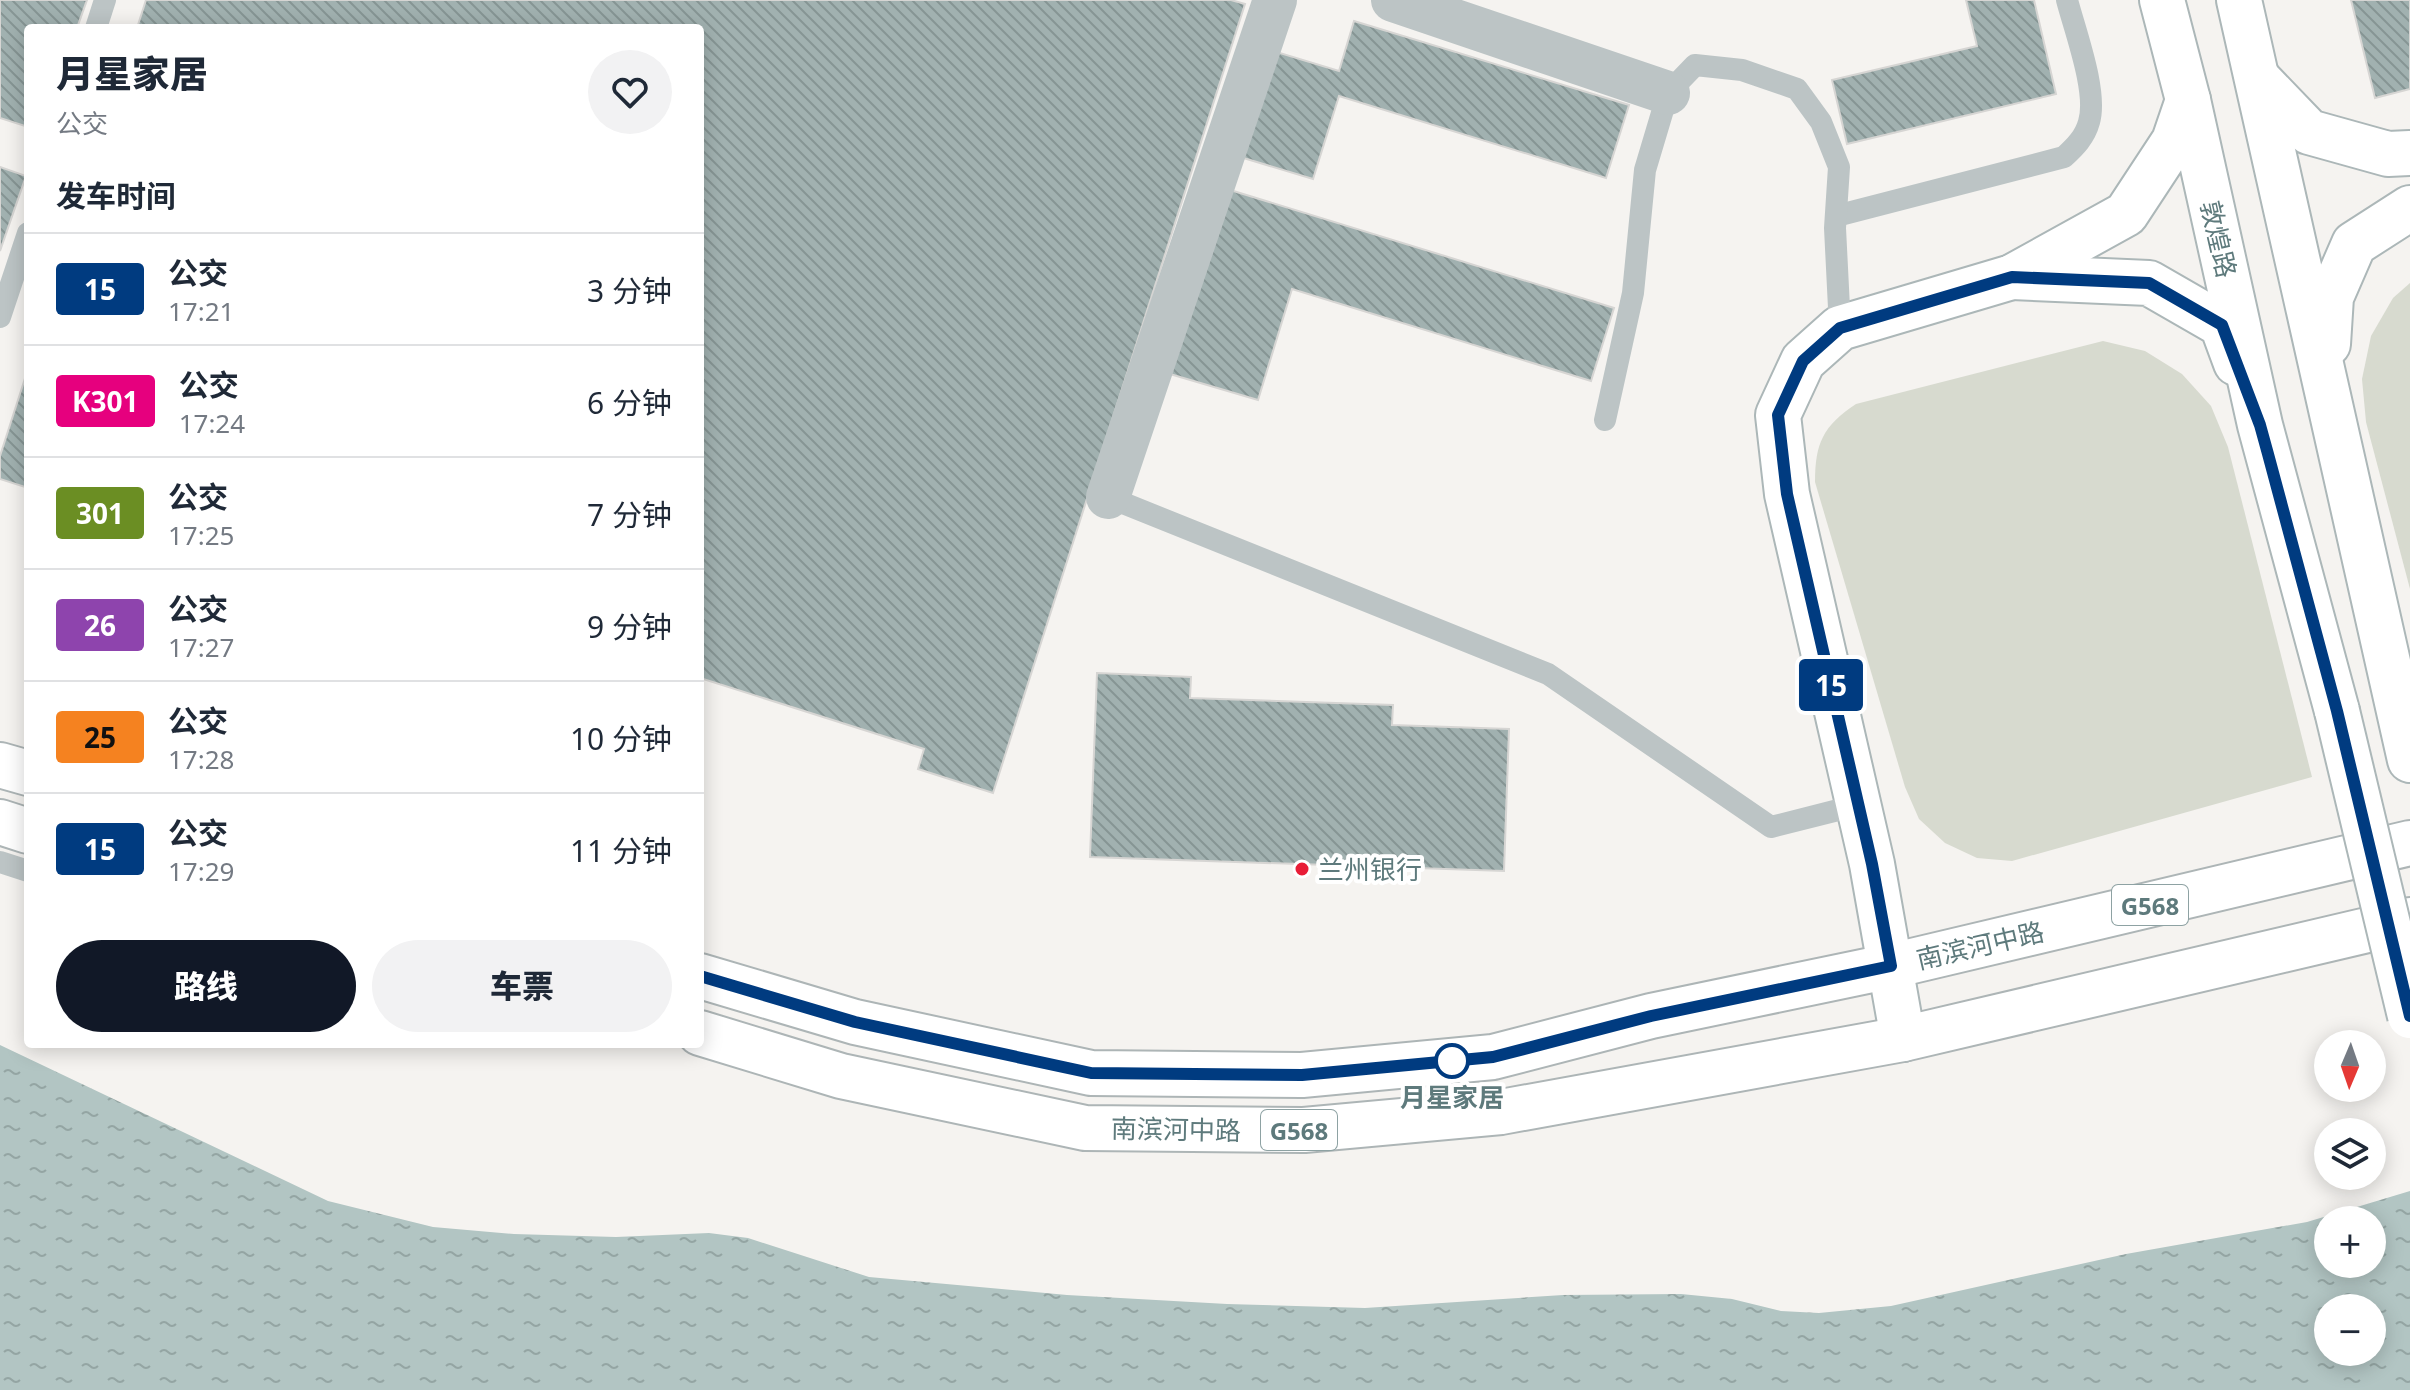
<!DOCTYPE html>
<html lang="zh">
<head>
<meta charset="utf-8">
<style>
  :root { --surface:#fff; --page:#f2f2f3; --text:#1f2937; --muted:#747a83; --line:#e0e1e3; --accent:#111827 }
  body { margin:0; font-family:"Noto Sans","Noto Sans SC",sans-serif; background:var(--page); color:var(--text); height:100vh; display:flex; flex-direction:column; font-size:30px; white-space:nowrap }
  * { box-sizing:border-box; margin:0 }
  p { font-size:26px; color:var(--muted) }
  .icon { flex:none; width:44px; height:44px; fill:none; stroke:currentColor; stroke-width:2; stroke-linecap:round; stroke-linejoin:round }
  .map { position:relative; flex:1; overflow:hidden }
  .details { position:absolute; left:24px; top:24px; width:680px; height:1024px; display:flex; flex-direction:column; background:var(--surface); border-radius:8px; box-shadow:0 4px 20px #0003 }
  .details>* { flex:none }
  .badge { padding:0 16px; border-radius:6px; font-size:28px; line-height:52px }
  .needle { width:52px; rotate:182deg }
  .buttons { position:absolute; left:2314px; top:1030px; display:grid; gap:16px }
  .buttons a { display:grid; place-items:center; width:72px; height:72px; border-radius:50%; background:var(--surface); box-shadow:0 4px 20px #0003; font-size:40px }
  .map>.badge { position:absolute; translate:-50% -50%; box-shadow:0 0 0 4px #fff }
  h2 { padding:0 32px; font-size:30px; line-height:72px }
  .round { display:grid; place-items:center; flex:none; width:84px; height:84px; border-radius:42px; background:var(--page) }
  .overview { display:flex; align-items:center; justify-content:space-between; height:136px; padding:0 32px }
  h1 { font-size:38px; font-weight:800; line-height:60px }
  .button { display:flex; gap:16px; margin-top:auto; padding:16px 32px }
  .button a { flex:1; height:92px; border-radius:48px; background:var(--accent); color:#fff; font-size:32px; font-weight:800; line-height:92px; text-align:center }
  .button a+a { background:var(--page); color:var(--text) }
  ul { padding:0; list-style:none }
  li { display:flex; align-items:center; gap:24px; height:112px; padding:0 32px; border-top:2px solid var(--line) }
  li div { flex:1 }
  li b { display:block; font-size:30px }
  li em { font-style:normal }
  li .badge { min-width:88px; font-weight:700; text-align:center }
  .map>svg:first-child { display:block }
  .park { fill:#d7dacf }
  .water { fill:url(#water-ripples); fill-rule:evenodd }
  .building { fill:url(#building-back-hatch); stroke:#d6d5d3; stroke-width:2 }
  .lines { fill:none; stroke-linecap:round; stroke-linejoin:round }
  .secondary-casing { stroke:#acb7b8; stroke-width:48 }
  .highway-casing { stroke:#adb5b6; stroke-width:48 }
  .lane { stroke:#bcc4c5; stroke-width:22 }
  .street { stroke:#bcc4c5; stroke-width:44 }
  .secondary { stroke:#fff; stroke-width:44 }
  .highway { stroke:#fff; stroke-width:44 }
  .secondary-bridge-casing { stroke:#acb7b8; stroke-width:48; stroke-linecap:butt }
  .secondary-bridge { stroke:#fff; stroke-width:44 }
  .line-casing { stroke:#fff; stroke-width:18 }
  .line { stroke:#003b80; stroke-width:12 }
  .poi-dot { fill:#e81d37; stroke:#fff; stroke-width:3 }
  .stop-dot { fill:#fff; stroke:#003b80; stroke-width:4 }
  .labels { text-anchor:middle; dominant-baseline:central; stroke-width:8; stroke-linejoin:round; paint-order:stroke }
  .shield { fill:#fff; stroke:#8ea2a3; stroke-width:2 }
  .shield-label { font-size:24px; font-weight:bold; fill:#5e7a7c }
  .street-label { font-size:26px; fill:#5e7a7c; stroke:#fff }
  .poi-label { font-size:26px; fill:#5e7a7c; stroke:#fff; text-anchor:start }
  .stop-label { font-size:26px; font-weight:bold; fill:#5e7a7c; stroke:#fff }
</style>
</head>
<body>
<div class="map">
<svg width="2410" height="1390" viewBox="0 0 2410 1390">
  <defs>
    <pattern id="water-ripples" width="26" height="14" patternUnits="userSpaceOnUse" patternTransform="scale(2)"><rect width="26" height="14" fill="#b2c5c3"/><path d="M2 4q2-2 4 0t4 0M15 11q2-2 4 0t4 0" fill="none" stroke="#94a5a3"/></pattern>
    <pattern id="building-back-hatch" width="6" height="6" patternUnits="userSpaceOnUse" patternTransform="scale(2)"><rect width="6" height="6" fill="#a1b1b0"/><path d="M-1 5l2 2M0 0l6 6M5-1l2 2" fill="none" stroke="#869594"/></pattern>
  </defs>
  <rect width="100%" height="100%" fill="#f5f3f0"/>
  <!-- park -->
  <g class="park">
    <polygon points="2410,283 2410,589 2366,422 2362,379 2371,336 2393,298"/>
    <path d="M2103 341 2145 351 2182 374 2211 406 2228 447 2312 777 2012 861 1977 858 1945 843 1919 819 1905 787 1815 482C1815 443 1823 426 1856 404Z"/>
  </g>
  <!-- water -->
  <path class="water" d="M0 1045 328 1201 433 1227 514 1234 616 1237 709 1233 748 1238 869 1277 1067 1295 1227 1304 1365 1308 1563 1295 1681 1294 1732 1299 1781 1311 1819 1313 1891 1306 2126 1254 2307 1222 2410 1191V1390H0ZM2328 1220H2372V1264H2328ZM2328 1308H2372V1352H2328Z"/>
  <!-- building -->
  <g class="building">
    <polygon points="0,0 87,0 77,28 28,28 28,127 0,118"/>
    <polygon points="146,0 1231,0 1245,4 993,793 918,769 924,749 700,678 700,28 137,28"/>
    <polygon points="1966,0 2034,0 2056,94 1847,144 1832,80 1977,46"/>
    <polygon points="2351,0 2410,0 2410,89 2375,98"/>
    <polygon points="1354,21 1629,105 1606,178 1339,96 1313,179 1237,156 1270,50 1339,71"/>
    <polygon points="0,167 26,176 0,251"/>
    <polygon points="1227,189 1614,308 1591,381 1292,289 1258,400 1170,374"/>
    <polygon points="28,369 28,488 0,479 0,456"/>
    <polygon points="1097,673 1191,677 1190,698 1393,705 1392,725 1509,729 1504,871 1090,857"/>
  </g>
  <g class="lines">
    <defs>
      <g id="secondary">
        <polyline points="2162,0 2188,100 2260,425 2337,711"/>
        <polyline points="2239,0 2410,760"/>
        <polyline points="2258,79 2309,132 2388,154 2410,153"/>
        <polyline points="2012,277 2149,283 2222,325 2236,363"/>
        <polyline points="2328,344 2331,297 2354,244 2410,208"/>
        <polyline points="1903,1039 1872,864 1787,494 1778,415 1803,361 1840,328 2012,277 2126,214 2174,141 2188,100"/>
      </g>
      <g id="highway">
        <polyline points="0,765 28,773"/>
        <polyline points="0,822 28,831"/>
        <polyline points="700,976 855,1022 1091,1073 1302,1075 1493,1057 1651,1016 1891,966 2410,843"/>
        <polyline points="700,1033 841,1076 1085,1128 1304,1130 1501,1112 1903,1039 2410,920"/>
      </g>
    </defs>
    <!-- secondary casing -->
    <use href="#secondary" class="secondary-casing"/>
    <!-- highway casing -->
    <use href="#highway" class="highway-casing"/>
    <!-- lane -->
    <g class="lane">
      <polyline points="96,28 105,0"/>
      <path d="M1836 216 2064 157C2075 147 2085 137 2089 122 2098 92 2075 31 2067 0"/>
      <polyline points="0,317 28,233"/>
      <polyline points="1605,420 1633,293 1645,170 1668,93 1695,65 1742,70 1797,89 1821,122 1839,167 1835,228 1840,328"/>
      <polyline points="1108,497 1548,674 1771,827 1858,805"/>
      <polyline points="0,862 28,871"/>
    </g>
    <!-- street -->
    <g class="street">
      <polyline points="1393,0 1668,93"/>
      <polyline points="1108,497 1275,0"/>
    </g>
    <!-- secondary -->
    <use href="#secondary" class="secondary"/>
    <!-- highway -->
    <use href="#highway" class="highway"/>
    <defs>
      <polyline id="secondary-bridge" points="2337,711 2410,1016"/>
    </defs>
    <!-- secondary-bridge casing -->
    <use href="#secondary-bridge" class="secondary-bridge-casing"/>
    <!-- secondary-bridge -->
    <use href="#secondary-bridge" class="secondary-bridge"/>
  </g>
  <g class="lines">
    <defs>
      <polyline id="line" points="700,976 855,1022 1091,1073 1302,1075 1493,1057 1651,1016 1891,966 1872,864 1787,494 1778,415 1803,361 1840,328 2012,277 2149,283 2222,325 2260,425 2268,454 2337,711 2410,1016"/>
    </defs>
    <!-- line casing -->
    <use href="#line" class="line-casing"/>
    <!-- line -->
    <use href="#line" class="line"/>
  </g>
  <!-- markers -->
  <circle class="poi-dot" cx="1302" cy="869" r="8"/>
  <circle class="stop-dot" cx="1452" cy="1061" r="16"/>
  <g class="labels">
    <!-- shield labels -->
    <g class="shield">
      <rect x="2112" y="885" width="76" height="40" rx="6"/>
      <rect x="1261" y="1110" width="76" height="40" rx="6"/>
    </g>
    <g class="shield-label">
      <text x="2150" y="905">G568</text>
      <text x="1299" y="1130">G568</text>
    </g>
    <!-- street labels -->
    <g class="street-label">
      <text transform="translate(2219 239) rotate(77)">敦煌路</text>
      <text transform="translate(1980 945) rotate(-13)">南滨河中路</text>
      <text transform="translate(1176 1129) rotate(1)">南滨河中路</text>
    </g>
    <!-- poi labels -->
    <g class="poi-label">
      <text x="1318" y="869">兰州银行</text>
    </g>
    <!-- stop labels -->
    <g class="stop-label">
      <text x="1452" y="1097">月星家居</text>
    </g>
  </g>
</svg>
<div class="buttons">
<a><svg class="needle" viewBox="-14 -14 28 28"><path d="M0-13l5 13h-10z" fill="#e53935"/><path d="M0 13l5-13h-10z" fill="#747a83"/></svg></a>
<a><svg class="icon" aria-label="layers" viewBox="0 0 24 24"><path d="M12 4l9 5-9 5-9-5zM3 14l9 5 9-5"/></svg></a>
<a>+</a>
<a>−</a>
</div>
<b class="badge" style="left:1831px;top:685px;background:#003b80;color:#fff">15</b>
<section class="details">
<div class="overview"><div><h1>月星家居</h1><p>公交</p></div><a class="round"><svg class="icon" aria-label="heart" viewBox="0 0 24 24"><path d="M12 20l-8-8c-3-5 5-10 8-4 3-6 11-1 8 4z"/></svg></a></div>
<h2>发车时间</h2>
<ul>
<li><span class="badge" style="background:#003b80;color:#fff">15</span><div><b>公交</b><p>17:21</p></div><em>3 分钟</em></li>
<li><span class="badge" style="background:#e6007e;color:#fff">K301</span><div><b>公交</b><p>17:24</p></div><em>6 分钟</em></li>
<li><span class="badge" style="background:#6b8e23;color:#fff">301</span><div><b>公交</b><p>17:25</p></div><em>7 分钟</em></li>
<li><span class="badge" style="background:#8e44ad;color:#fff">26</span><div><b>公交</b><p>17:27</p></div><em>9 分钟</em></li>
<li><span class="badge" style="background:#f58220;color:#111">25</span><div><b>公交</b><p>17:28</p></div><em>10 分钟</em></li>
<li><span class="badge" style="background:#003b80;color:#fff">15</span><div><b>公交</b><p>17:29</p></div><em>11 分钟</em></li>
</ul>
<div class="button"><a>路线</a><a>车票</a></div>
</section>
</div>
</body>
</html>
